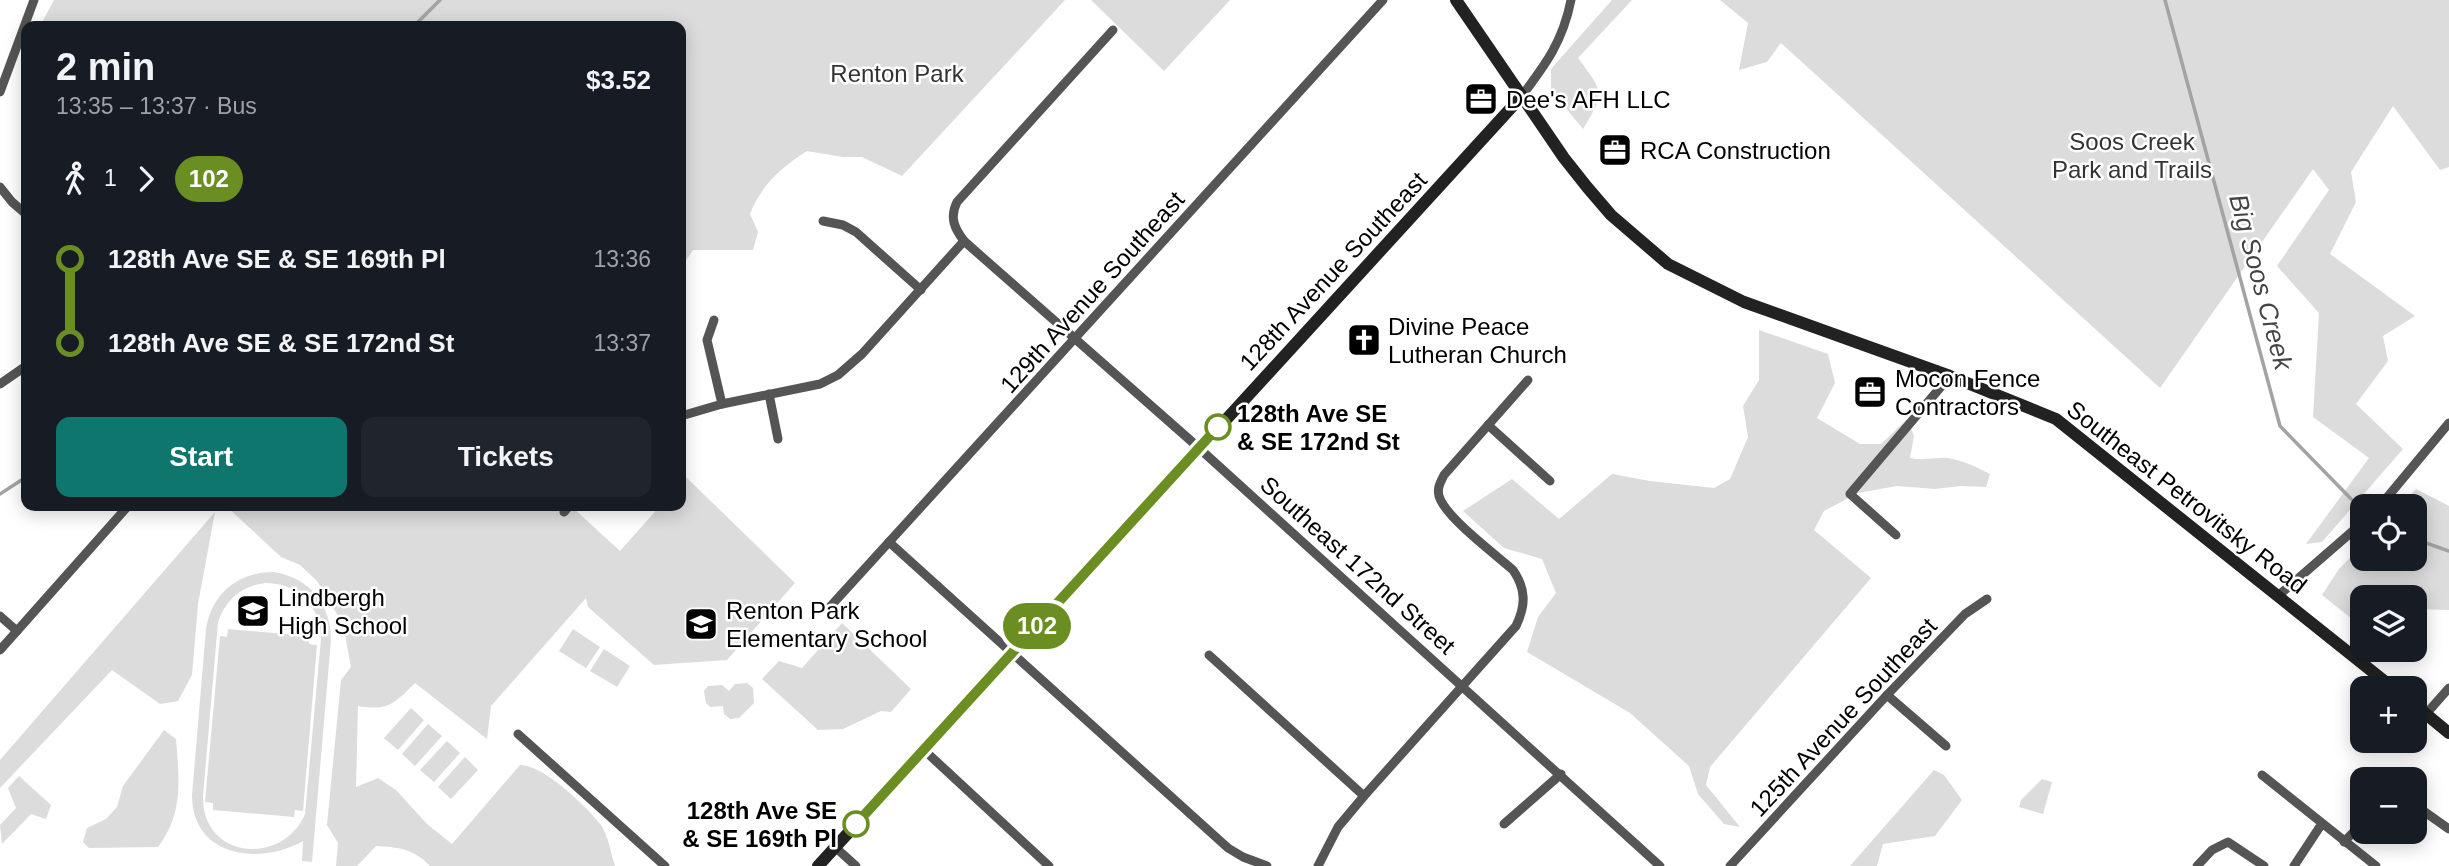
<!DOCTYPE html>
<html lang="en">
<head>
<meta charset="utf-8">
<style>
  :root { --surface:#171b24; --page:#20242c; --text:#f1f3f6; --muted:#9ea1a6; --accent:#0f766e }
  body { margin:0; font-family:Arial,sans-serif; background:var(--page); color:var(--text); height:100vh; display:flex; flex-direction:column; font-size:26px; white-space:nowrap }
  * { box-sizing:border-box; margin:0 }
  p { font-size:23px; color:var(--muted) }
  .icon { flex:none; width:38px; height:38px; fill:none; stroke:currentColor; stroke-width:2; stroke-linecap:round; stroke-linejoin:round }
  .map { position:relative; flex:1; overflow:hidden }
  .side { position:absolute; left:21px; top:21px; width:665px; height:490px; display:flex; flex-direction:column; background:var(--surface); border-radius:14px; box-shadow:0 4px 18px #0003 }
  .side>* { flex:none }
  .badge { padding:0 14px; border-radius:23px; font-size:24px; line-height:46px }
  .fabs { position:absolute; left:2350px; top:494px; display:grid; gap:14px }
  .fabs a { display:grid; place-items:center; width:77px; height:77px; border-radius:14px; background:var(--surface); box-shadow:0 4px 18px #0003; font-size:35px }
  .map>.badge { position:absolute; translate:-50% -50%; box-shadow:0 0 0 4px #fff }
  .legs { display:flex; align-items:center; gap:10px; height:77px; padding:0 35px; font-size:23px }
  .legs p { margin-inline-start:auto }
  .summary { display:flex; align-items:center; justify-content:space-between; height:119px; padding:0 35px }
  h1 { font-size:38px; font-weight:700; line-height:52px }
  .button { display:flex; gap:14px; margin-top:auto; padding:14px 35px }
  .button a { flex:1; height:80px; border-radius:14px; background:var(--accent); color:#fff; font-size:28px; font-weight:700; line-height:80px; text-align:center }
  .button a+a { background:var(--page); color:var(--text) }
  ul { padding:0 35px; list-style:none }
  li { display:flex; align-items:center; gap:24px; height:84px; font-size:26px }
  li i { display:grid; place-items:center; width:10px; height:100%; margin:0 9px; background:currentColor }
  li i::after { content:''; width:18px; height:18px; margin:-9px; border:5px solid; border-radius:50%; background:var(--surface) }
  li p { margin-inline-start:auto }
  li:first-child i { background:linear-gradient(#0000 50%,currentColor 0) }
  li:last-child i { background:linear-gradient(currentColor 50%,#0000 0) }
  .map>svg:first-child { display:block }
  .green { fill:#dcdcdc; fill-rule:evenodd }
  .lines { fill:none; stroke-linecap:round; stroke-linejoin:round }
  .stream { stroke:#a3a3a3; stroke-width:3.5 }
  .street { stroke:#555; stroke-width:9 }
  .secondary { stroke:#222; stroke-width:12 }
  .line-1-casing { stroke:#fff; stroke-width:16 }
  .line-1 { stroke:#6b8e23; stroke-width:10 }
  .stop-1-dot { fill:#fff; stroke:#6b8e23; stroke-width:3.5 }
  .labels { text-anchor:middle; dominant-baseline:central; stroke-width:5; stroke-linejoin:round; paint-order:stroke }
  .park-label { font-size:24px; fill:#333; stroke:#fff }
  .poi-label { font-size:24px; fill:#000; stroke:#fff; text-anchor:start }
  .street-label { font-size:24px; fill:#000; stroke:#fff }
  .stop-label { font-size:24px; font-weight:bold; fill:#000; stroke:#fff; text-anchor:start }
  .water-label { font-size:26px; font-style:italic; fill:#444; stroke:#fff }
</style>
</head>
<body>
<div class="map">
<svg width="2449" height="866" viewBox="0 0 2449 866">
  <rect width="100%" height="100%" fill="#fff"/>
  <!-- green -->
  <g class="green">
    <path d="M54 0H1065L902 176 862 157H843L807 151C781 168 762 184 750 214L758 232 753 250H693L681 268V26H40Z"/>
    <polygon points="1091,0 1230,0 1164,71"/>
    <path d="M1612 0H1632L1578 58C1603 92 1606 92 1583 129L1551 90V69Z"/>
    <polygon points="1720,0 2449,0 2449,167 2440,170 2393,106 2351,172 2356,202 2330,254 2415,316 2383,336 2388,361 2356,404 2403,449 2322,542 2306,544 2369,458 2313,417 2319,313 2277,266 2329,190 2313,169 2160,388 1781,43 1767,62 1739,70 1748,23"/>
    <path d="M1759 330 1828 354 1835 383 1817 418 1860 444H1881L1907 419 1914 436 1910 458C1925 461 1935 457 1948 458 1964 461 1977 467 1990 474L1986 487 1961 486 1935 489 1897 486 1858 493 1824 511 1814 530 1871 578 1710 767 1706 785 1740 827 1724 824 1698 794 1689 766 1630 713 1527 652 1538 617 1556 593 1542 559 1504 548 1463 511 1512 479 1559 519 1612 474 1650 481 1714 488 1730 479 1748 437 1743 406 1759 380Z"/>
    <path d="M686 477 795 583 727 660 654 665 588 607 586 598 491 706 487 739 415 683C394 704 388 711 358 706L356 787 378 778 396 790 427 824 452 844 520 765C544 765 586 806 601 825 608 835 611 854 615 866H430C414 849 399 847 376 846L357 866H336L338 843 327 825 341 680 351 667 343 624 317 581 300 565 281 557 226 506H571L620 551 660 506H681V483Z"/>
    <polygon points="2416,489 2449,506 2449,610 2417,609 2415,612 2415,597 2362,597 2362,627 2322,595 2339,569 2362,545 2362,558 2415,558 2415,506 2400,506"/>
    <polygon points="215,512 198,604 192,675 178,701 160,704 112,670 0,788 0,760"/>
    <path d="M274 572C310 578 331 604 331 640L312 862 302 861 303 841C259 866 192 857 192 795L206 629C212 593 238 572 274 572ZM265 583C298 583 321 606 321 639L305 814C283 866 202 860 203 796L218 622C226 599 242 586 265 583Z"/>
    <polygon points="842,623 911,689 891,712 881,711 843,729 818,730 762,679 779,661 802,668"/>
    <polygon points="228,629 309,636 309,644 317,645 303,811 295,810 294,817 213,810 213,803 205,802 220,636 227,637"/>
    <polygon points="573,629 600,647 586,668 559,651"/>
    <polygon points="604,649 630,666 617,687 590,671"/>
    <polygon points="747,683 753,688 754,703 739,718 730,719 724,714 723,706 710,707 706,703 704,691 708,686 722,685 729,691 735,684"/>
    <polygon points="411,708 424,720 398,750 384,738"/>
    <polygon points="428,724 442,736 415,766 402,754"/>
    <path d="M164 730 176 739C179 779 184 813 158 847L89 848 83 842 87 828 106 819 117 807 123 786Z"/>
    <polygon points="447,741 460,753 434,782 420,770"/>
    <polygon points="465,757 478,770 451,799 438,787"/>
    <polygon points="1934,770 1944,775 1962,800 1935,836 1883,844 1877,866 1850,866"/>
    <polygon points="19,776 51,805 46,819 31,814 2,844 0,825 16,808 8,788"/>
    <polygon points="2042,779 2052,782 2043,814 2019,807 2021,800"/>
  </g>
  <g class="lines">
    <!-- stream -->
    <g class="stream">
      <polyline points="2165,0 2280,426 2357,505"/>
      <polyline points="414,26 440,0"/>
      <polyline points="0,494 26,477"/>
      <polyline points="2415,539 2449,551"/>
    </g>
    <!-- street -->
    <g class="street">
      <polyline points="0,92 34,0"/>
      <path d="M1521 97C1546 64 1563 41 1571 0"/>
      <polyline points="0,187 12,202 26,214"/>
      <polyline points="823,221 843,225 856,232 921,290"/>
      <polyline points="964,241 1190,440 1660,866"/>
      <polyline points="714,320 707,340 722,404"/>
      <polyline points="0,384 26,366"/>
      <polyline points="769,394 778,439"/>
      <path d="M681 416 722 404 820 384 838 375 862 354 964 241C955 229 949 218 957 202L1113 30"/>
      <polyline points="1488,425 1550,481"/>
      <polyline points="2380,506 2449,423"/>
      <polyline points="564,512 569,506"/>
      <polyline points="1896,535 1850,494 1950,376"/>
      <polyline points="889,542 1228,848 1243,857 1267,866"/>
      <polyline points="2279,595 2362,523"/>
      <polyline points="828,609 1383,0"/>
      <polyline points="0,616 17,631"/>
      <polyline points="0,650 128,506"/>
      <polyline points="1209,655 1364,796"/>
      <polyline points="1887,695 1946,746"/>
      <polyline points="2426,714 2449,688"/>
      <polyline points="518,734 665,866"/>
      <polyline points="924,750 1049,866"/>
      <polyline points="2262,775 2376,866"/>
      <polyline points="2415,805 2449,829"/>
      <polyline points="1504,824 1561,774"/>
      <polyline points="2344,842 2362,823"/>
      <polyline points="835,847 856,866"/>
      <path d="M1318 866 1338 827 1364 796 1516 626C1526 605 1526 589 1513 570 1495 554 1445 517 1439 496 1437 488 1440 483 1444 475L1528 380"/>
      <polyline points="1730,866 1887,695 1965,614 1987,599"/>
      <polyline points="2197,866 2212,850 2228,842 2264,866"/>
      <polyline points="2294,866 2321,825"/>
    </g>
    <!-- secondary -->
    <g class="secondary">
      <polyline points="1456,0 1564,158 1587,187 1611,215 1668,264 1744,302 1950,376 2056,419 2393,688"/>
      <polyline points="2415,705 2449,733"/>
      <polyline points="818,866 1521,97"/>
    </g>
  </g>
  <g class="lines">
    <defs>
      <polyline id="line-1" points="856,824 1218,427"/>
    </defs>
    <!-- line-1 casing -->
    <use href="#line-1" class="line-1-casing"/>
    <!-- line-1 -->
    <use href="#line-1" class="line-1"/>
  </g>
  <!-- icons -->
  <defs>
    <symbol id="office-square" viewBox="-11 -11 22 22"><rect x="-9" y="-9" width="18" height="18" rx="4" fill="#000" stroke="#fff"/><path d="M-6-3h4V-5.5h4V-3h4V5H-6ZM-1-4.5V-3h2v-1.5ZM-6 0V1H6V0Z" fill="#fff"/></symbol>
    <symbol id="church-square" viewBox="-11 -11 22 22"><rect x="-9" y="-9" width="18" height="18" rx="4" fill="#000" stroke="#fff"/><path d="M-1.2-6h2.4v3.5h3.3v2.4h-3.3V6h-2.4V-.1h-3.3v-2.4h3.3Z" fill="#fff"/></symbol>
    <symbol id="school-square" viewBox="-11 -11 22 22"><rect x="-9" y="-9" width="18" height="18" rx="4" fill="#000" stroke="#fff"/><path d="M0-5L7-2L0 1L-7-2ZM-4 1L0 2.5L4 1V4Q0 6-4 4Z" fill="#fff"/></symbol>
  </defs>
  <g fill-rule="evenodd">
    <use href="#office-square" x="1462" y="80" width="38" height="38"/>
    <use href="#office-square" x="1596" y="131" width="38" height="38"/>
    <use href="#church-square" x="1345" y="321" width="38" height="38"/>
    <use href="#office-square" x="1851" y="373" width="38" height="38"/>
    <use href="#school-square" x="234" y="592" width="38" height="38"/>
    <use href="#school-square" x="682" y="605" width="38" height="38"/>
  </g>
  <!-- markers -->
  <g class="stop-1-dot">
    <circle cx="1218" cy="427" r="12"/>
    <circle cx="856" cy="824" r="12"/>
  </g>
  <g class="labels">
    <!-- park labels -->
    <g class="park-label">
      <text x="897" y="73">Renton Park</text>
      <text x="2132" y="141">Soos Creek<tspan x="2132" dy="28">Park and Trails</tspan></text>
    </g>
    <!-- poi labels -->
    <g class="poi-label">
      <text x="1506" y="99">Dee's AFH LLC</text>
      <text x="1640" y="150">RCA Construction</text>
      <text x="1388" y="326">Divine Peace<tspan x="1388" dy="28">Lutheran Church</tspan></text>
      <text x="1895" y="378">Mocon Fence<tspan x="1895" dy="28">Contractors</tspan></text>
      <text x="278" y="597">Lindbergh<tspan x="278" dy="28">High School</tspan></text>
      <text x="726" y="610">Renton Park<tspan x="726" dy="28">Elementary School</tspan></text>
    </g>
    <!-- street labels -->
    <g class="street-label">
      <text transform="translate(1333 271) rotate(-47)">128th Avenue Southeast</text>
      <text transform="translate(1092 292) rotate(-48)">129th Avenue Southeast</text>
      <text transform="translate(2187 497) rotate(38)">Southeast Petrovitsky Road</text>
      <text transform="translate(1358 565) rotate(42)">Southeast 172nd Street</text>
      <text transform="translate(1843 717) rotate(-47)">125th Avenue Southeast</text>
    </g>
    <!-- stop labels -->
    <g class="stop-label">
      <text x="1237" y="413">128th Ave SE<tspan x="1237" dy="28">&amp; SE 172nd St</tspan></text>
      <text x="837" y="810" text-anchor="end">128th Ave SE<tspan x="837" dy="28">&amp; SE 169th Pl</tspan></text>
    </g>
    <!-- water labels -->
    <g class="water-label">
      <text transform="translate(2261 282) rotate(75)">Big Soos Creek</text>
    </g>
  </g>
</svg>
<div class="fabs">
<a><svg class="icon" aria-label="locate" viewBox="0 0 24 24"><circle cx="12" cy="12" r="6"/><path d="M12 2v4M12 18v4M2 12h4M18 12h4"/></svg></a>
<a><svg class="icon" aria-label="layers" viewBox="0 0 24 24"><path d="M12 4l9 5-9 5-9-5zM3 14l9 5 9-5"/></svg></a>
<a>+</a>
<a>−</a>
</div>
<b class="badge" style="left:1037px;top:626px;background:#6b8e23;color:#fff">102</b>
<section class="side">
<div class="summary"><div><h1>2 min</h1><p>13:35 – 13:37 · Bus</p></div><b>$3.52</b></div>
<div class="legs"><svg class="icon" aria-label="walk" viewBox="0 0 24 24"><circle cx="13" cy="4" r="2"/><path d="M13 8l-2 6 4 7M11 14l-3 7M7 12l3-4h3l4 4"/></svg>1<svg class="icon" aria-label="forward" viewBox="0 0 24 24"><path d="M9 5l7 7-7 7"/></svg><b class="badge" style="background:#6b8e23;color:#fff">102</b></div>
<ul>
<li><i style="color:#6b8e23"></i><b>128th Ave SE &amp; SE 169th Pl</b><p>13:36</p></li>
<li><i style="color:#6b8e23"></i><b>128th Ave SE &amp; SE 172nd St</b><p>13:37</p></li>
</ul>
<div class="button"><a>Start</a><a>Tickets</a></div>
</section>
</div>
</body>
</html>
